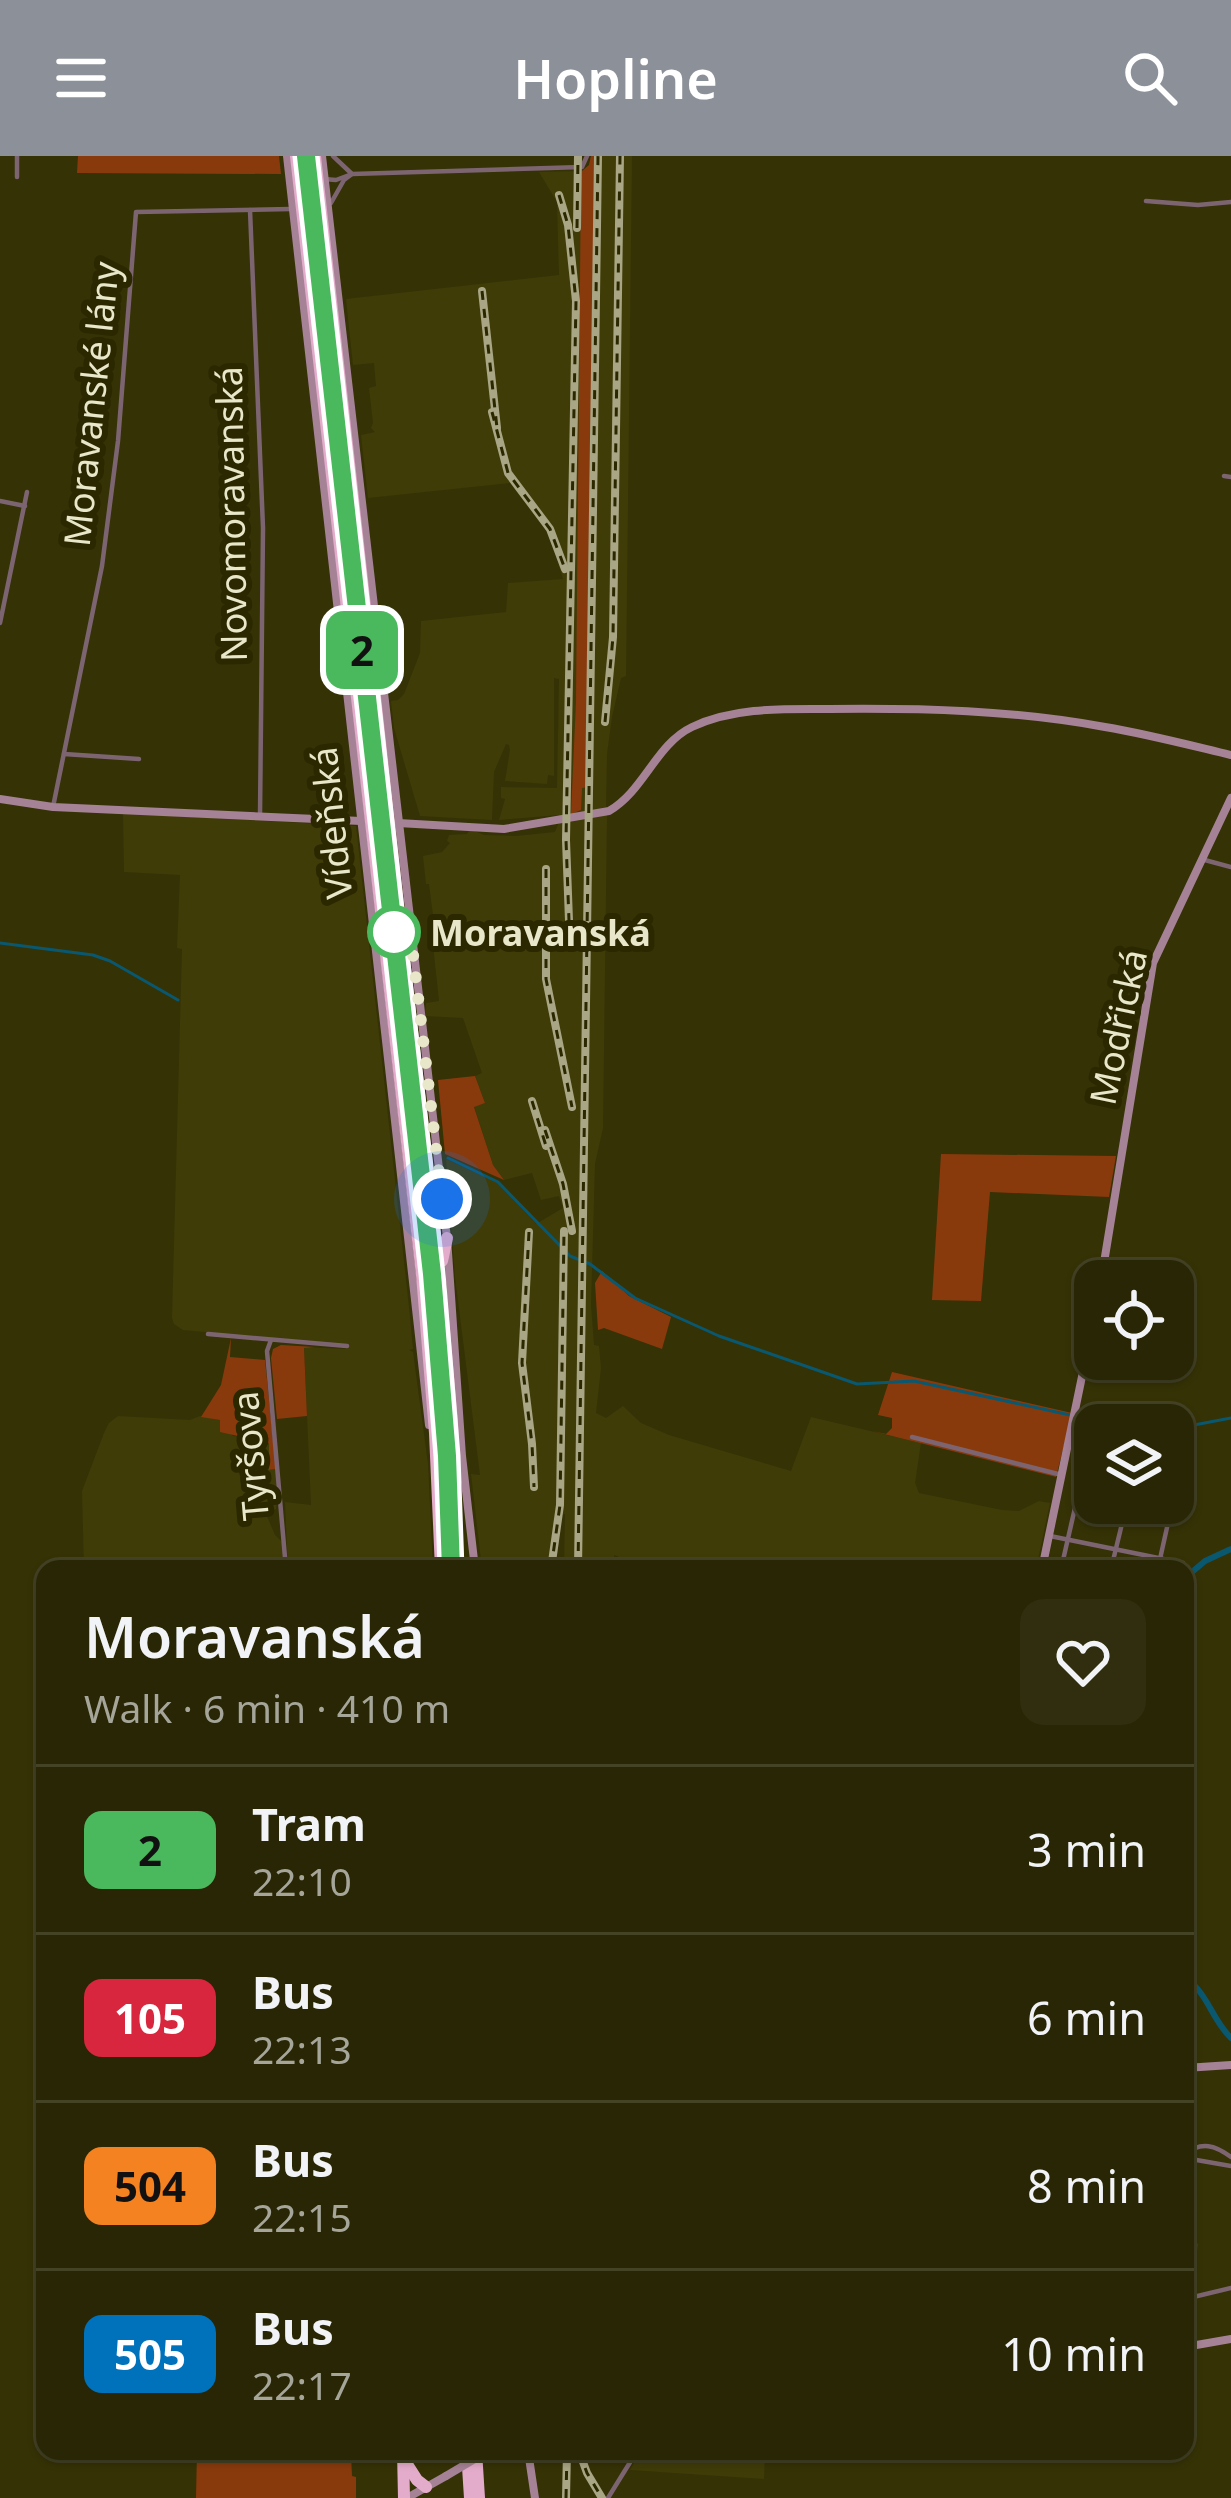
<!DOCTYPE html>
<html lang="en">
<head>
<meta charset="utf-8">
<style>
  :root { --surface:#282604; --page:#302e0e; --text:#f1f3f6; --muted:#a5a59a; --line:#444326; --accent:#8c9099 }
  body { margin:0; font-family:"Noto Sans",sans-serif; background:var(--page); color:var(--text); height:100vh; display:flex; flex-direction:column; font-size:45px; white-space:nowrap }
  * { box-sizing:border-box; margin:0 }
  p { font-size:39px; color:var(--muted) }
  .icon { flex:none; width:66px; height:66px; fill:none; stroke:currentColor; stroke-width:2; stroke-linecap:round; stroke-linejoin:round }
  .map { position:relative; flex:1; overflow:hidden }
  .panel { position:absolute; left:36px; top:1404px; width:1158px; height:900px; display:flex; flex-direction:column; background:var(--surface); border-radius:24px; box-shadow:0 3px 9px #0004,0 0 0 3px var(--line) }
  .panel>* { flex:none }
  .badge { padding:0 24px; border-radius:18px; font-size:42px; line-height:78px }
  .buttons { position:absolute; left:1074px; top:1104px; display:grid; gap:24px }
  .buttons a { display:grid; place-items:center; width:120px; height:120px; border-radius:24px; background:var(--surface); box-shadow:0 3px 9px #0004,0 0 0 3px var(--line); font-size:60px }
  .you { position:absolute; width:60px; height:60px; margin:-30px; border:9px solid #fff; border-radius:50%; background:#1a73e8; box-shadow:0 0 0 18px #1a73e833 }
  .map>.badge { position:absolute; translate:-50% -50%; box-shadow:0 0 0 6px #fff }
  .round { display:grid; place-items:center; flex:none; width:126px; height:126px; border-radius:24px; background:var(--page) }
  .head { display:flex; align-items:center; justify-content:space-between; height:204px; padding:0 48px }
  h1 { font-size:57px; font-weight:600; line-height:90px }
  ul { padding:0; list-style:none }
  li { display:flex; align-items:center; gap:36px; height:168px; padding:0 48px; border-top:3px solid var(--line) }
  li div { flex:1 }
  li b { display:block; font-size:45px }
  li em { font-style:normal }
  li .badge { min-width:132px; font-weight:700; text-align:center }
  header { display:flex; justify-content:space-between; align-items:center; height:156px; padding:0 48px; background:var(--accent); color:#fff; font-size:54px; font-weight:600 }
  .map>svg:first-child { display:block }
  .built { fill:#403c08 }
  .green { fill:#893a0c }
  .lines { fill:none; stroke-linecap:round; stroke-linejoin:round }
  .stream { stroke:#095870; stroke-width:3 }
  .canal { stroke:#095870; stroke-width:6 }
  .street { stroke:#7c6571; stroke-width:4.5 }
  .secondary { stroke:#a68296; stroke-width:8 }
  .highway { stroke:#e4accb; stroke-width:12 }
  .tram { stroke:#a8a684; stroke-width:3 }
  .rail-casing { stroke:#a8a684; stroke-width:8 }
  .rail { stroke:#2b2800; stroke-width:3; stroke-dasharray:9; stroke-linecap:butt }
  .secondary-bridge { stroke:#a68296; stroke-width:8 }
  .line-casing { stroke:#fff; stroke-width:27 }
  .line { stroke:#4ab95d; stroke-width:18 }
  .walk { stroke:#e8e7ca; stroke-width:12; stroke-dasharray:0 21.6 }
  .stop-dot { fill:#fff; stroke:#4ab95d; stroke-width:6 }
  .labels { text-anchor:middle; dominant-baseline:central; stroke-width:12; stroke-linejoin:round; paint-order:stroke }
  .street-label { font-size:36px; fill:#e8e7ca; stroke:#2b2800 }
  .stop-label { font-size:36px; font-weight:bold; fill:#e8e7ca; stroke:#2b2800; text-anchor:start }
</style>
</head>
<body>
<header><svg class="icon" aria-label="menu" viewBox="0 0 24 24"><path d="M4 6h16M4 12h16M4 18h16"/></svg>Hopline<svg class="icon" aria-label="search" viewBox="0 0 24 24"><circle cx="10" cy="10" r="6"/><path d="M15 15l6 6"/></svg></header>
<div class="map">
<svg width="1231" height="2342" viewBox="0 0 1231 2342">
  <rect width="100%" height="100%" fill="#353206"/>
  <!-- built -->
  <g class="built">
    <polygon points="591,0 632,0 626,520 621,522 612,561 607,598 606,651 560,661 559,659 499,664 505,643 501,642 501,631 557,632 559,523 554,522 554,620 548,619 547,628 505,625 510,594 509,589 506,588 494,616 492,664 420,660 394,572 391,545 398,544 404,538 420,497 421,465 506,456 508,427 563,423 549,378 510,327 368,342 361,279 375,276 371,272 373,267 369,232 376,230 374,207 353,209 346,143 559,119 557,46 539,16 582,15 589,9"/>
    <polygon points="123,657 356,670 409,1151 413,1193 409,1194 413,1196 428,1308 433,1413 288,1413 285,1346 311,1349 304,1191 346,1193 348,1189 183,1174 174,1168 172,1162 182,793 177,792 180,719 124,716"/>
    <polygon points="607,658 603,972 595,1008 591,1149 594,1189 599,1190 601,1212 596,1257 606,1262 623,1250 641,1267 669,1279 791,1315 811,1261 921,1287 915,1327 919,1337 1002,1354 1019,1355 1039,1345 1050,1347 1036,1413 631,1413 633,1406 614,1399 615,1413 564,1413 565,1358 561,1359 556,1413 482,1413 471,1318 480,1319 455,1121 446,1003 498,1027 536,1068 563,1052 559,1040 541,1044 532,1017 504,1024 493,1009 474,950 485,947 475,920 482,917 463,862 425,860 426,847 439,845 430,760 433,759 429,728 426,728 423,700 442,696 450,687 447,685 449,679 467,678 470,673 484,679 516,680 555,676 559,666"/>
    <polygon points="118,1260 190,1264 200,1260 220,1264 233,1280 274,1284 279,1325 276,1353 266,1358 275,1379 283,1387 283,1413 84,1413 82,1335 104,1277 109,1267"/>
    <polygon points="641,2295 711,2295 765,2299 764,2323 630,2314"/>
  </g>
  <!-- green -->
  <g class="green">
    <polygon points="78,0 279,0 281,18 77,17"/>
    <polygon points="591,0 595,0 587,631 582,632 581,654 571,658 576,546 581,22 582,15 589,9"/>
    <polygon points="475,920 485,947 474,951 493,1009 504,1024 445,998 438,924"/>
    <polygon points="941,998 1116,1000 1109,1041 990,1036 981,1145 932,1144"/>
    <polygon points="602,1115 629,1140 671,1161 662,1193 604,1172 598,1174 595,1127"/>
    <polygon points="231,1182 230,1201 265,1204 276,1313 266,1314 269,1314 269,1287 220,1276 220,1264 201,1261 221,1229"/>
    <polygon points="281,1189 315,1191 304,1192 307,1260 277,1263 271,1202 273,1193"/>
    <polygon points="892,1216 1072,1257 1056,1321 872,1275 886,1278 892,1272 892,1262 878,1259"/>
    <polygon points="197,2295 393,2295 393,2297 351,2298 352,2320 356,2321 356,2342 196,2342"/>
  </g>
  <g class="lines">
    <!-- stream -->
    <g class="stream">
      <polyline points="0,787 93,799 110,805 178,844"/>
      <polyline points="448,1002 498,1026 570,1100 590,1108 635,1142 719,1180 857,1228 914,1225 1116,1269"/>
      <polyline points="1173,1273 1231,1262"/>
    </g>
    <!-- canal -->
    <g class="canal">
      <polyline points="1185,1422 1205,1405 1231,1393"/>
      <path d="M1185 1828 1194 1829C1210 1845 1213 1864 1231 1882"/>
    </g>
    <!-- street -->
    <g class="street">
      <polyline points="17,0 17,21"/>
      <polyline points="324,23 336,24 352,18 582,11 587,0"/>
      <polyline points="1146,45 1198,49 1231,46"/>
      <polyline points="331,47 344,24 352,18 333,0"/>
      <polyline points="250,54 263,372 260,660"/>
      <polyline points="1224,320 1231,321"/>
      <polyline points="0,345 25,350"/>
      <polyline points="0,467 27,336"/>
      <polyline points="64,598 139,603"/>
      <polyline points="53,651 102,410 118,285 136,56 291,53"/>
      <polyline points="1201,703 1231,711"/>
      <polyline points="208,1178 347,1190"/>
      <polyline points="271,1184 267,1195 286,1413"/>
      <polyline points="912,1281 1062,1319"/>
      <polyline points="1050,1380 1183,1407"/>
      <polyline points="1160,1403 1172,1349"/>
      <polyline points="1061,1413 1080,1330"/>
      <polyline points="1111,1413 1127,1347"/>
      <path d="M1185 1999C1201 1984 1216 1990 1231 2001"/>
      <polyline points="1185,2002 1231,2010"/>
      <polyline points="1185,2088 1195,2088 1193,2141"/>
      <polyline points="1185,2143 1231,2132"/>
      <polyline points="608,2342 637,2295"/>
    </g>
    <!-- secondary -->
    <g class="secondary">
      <polyline points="287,0 429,1269"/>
      <polyline points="322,0 447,1082 462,1300 475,1413"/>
      <polyline points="0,643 53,651 361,665"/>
      <path d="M398 667 504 673 609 655C644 635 656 588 692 571 734 551 784 553 829 553 921 552 1014 554 1105 571 1147 578 1189 589 1231 599"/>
      <polyline points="1101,1125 1153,807 1231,642"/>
      <polyline points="1042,1413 1095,1158"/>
      <polyline points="1185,1912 1231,1909"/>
      <polyline points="1185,2191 1231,2183"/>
      <polyline points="528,2295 535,2342"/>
      <polyline points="407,2342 446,2320"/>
    </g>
    <!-- highway -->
    <g class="highway">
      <polyline points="296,0 422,1119 435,1277 441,1413"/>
      <polyline points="315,0 439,1118 452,1266 458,1413"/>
      <polyline points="442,1105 447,1082"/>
      <polyline points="403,2295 404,2342"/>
      <polyline points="467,2295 470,2342"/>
      <polyline points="476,2295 479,2342"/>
      <polyline points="403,2302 417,2324 426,2331"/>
    </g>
    <!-- tram -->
    <polyline class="tram" points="306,0 432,1118 447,1300 451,1413"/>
    <defs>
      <g id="rail">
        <polyline points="559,39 568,69 576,145 566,684 570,792"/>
        <polyline points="577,72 578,0"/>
        <polyline points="482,135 497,272"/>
        <polyline points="492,256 508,317 550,373 565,413"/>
        <polyline points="605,566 613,481 620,0"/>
        <polyline points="546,713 546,823 572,951"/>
        <polyline points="532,945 546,990"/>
        <polyline points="545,974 563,1028 572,1075"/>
        <polyline points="529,1076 522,1207 532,1288 534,1331"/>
        <polyline points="551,1413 560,1349 564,1075"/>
        <polyline points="578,1413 598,0"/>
        <polyline points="579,2295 587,2317 602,2342"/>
        <polyline points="566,2342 567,2295"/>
      </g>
    </defs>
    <!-- rail casing -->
    <use href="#rail" class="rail-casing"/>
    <!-- rail -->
    <use href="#rail" class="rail"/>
    <!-- secondary-bridge -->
    <polyline class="secondary-bridge" points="446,2320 488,2295"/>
  </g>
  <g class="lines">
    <defs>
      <polyline id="line" points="306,0 432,1118 447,1300 451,1413"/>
    </defs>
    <!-- line casing -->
    <use href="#line" class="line-casing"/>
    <!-- line -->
    <use href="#line" class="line"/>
    <!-- walk -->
    <polyline class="walk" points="394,776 410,773 442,1043"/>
  </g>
  <!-- markers -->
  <circle class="stop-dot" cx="394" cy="776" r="24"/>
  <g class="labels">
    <!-- street labels -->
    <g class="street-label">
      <text transform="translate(91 248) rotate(-84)">Moravanské lány</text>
      <text transform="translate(231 358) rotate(-91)">Novomoravanská</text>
      <text transform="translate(331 667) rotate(-96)">Vídeňská</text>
      <text transform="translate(1118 871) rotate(-78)">Modřická</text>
      <text transform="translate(250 1300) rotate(-95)">Tyršova</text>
    </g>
    <!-- stop labels -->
    <g class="stop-label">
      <text x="430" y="776">Moravanská</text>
    </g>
  </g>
</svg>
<div class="buttons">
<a><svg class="icon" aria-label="locate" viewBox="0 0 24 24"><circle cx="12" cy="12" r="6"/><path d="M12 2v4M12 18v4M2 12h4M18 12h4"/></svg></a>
<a><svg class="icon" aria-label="layers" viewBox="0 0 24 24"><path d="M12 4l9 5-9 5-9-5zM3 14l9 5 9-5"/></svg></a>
</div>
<div class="you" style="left:442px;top:1043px"></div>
<b class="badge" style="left:362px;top:494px;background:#4ab95d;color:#111">2</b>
<section class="panel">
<div class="head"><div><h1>Moravanská</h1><p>Walk · 6 min · 410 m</p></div><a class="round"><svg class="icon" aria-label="heart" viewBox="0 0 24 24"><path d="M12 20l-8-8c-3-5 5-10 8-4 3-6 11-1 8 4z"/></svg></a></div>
<ul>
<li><span class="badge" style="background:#4ab95d;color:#111">2</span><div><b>Tram</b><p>22:10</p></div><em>3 min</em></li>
<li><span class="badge" style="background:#d7263d;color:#fff">105</span><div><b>Bus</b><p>22:13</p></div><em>6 min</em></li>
<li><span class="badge" style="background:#f58220;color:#111">504</span><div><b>Bus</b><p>22:15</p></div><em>8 min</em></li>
<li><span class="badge" style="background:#0072bc;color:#fff">505</span><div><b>Bus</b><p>22:17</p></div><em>10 min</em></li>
</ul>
</section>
</div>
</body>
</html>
